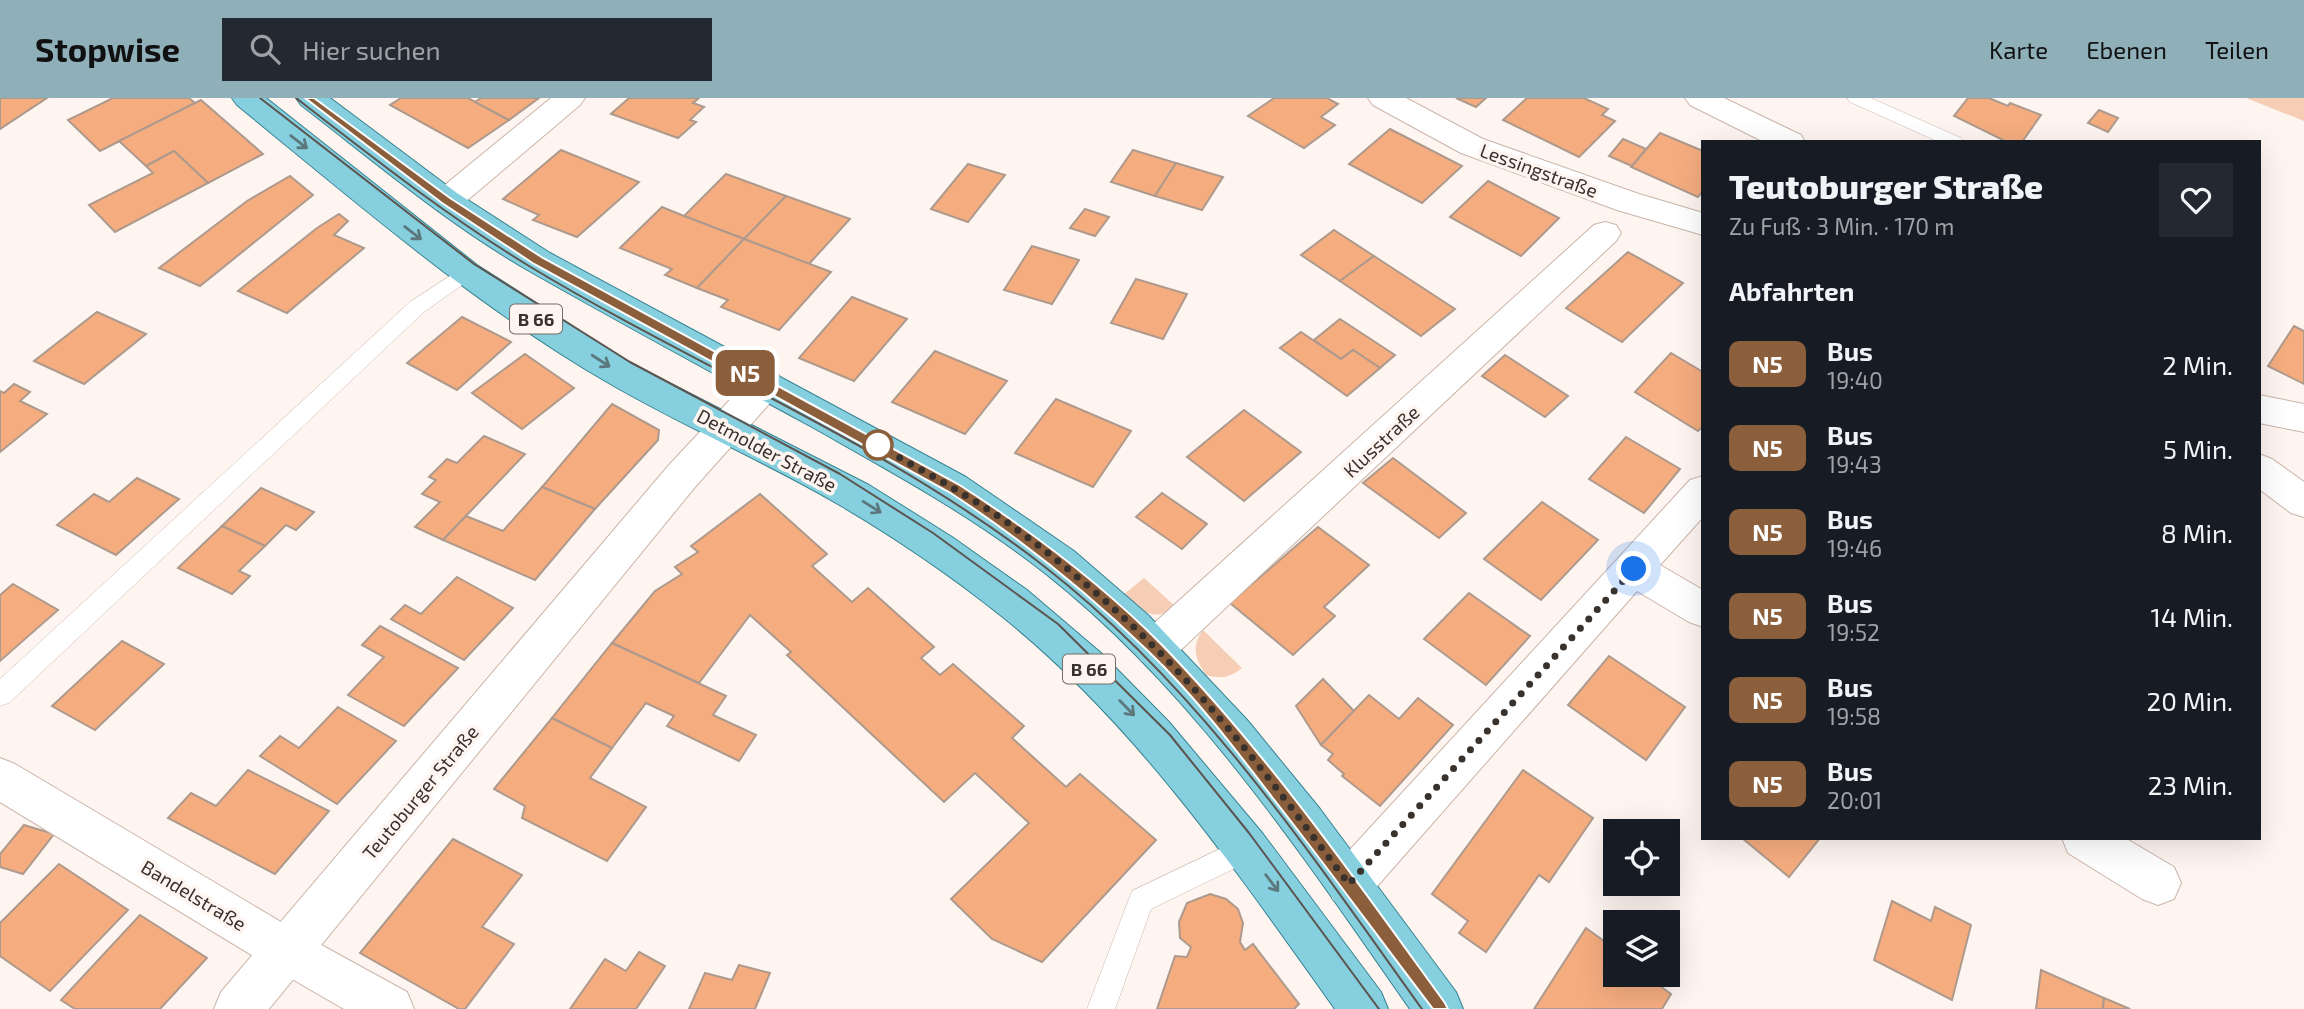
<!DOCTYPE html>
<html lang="de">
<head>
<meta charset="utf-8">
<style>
  :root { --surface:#171b24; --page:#242831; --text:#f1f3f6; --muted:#9ea1a6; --accent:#8fb0b9 }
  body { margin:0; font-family:"Exo 2",sans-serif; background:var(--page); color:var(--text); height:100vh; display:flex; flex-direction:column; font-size:26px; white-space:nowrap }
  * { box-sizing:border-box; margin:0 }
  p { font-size:23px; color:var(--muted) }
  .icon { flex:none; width:38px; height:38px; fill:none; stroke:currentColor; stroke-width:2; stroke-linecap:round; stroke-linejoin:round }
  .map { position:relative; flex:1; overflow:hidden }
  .side { position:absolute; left:1701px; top:42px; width:560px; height:700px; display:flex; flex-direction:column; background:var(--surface); border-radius:0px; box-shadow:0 7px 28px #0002 }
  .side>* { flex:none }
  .badge { padding:0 14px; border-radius:10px; font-size:24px; line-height:46px }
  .tools { position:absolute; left:1603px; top:721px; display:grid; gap:14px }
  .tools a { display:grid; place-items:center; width:77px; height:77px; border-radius:0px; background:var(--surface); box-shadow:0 7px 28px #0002; font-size:35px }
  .you { position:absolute; width:35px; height:35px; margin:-18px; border:5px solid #fff; border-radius:50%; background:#1a73e8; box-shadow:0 0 0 10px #1a73e833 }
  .map>.badge { position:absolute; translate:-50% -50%; box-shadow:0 0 0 4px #fff }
  h2 { padding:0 28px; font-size:26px; line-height:63px }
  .round { display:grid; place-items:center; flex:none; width:74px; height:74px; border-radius:0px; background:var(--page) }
  .overview { display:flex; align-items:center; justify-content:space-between; height:119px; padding:0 28px }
  h1 { font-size:33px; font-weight:800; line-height:52px }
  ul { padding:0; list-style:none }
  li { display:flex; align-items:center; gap:21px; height:84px; padding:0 28px }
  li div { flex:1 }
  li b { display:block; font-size:26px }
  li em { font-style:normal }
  li .badge { min-width:77px; font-weight:700; text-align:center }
  header { display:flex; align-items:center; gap:42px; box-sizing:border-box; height:98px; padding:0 35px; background:var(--accent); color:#111 }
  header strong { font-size:33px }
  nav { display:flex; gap:38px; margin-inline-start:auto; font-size:24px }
  .search { width:490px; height:63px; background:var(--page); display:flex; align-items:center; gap:18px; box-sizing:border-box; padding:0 24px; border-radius:0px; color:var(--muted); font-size:26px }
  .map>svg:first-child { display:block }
  .green { fill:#f6ceb6 }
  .building { fill:#f5ad7f; stroke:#ae998d; stroke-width:2 }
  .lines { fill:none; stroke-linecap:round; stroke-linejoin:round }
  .service-casing { stroke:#cbb5a8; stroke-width:1 }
  .minor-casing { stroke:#cbb5a8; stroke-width:2 }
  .tertiary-casing { stroke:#cbb5a8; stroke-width:2 }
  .primary-casing { stroke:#378392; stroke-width:2 }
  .service { fill:#fff; fill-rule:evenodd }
  .minor { fill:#fff; fill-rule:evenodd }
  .tertiary { fill:#fff; fill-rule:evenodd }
  .primary { fill:#86cfdf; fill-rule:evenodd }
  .tram { stroke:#5c544f; stroke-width:2 }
  .oneway { stroke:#5c787d }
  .line { fill:#8b5e3c; stroke:#fff; stroke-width:2 }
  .walk { stroke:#39312c; stroke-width:7; stroke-dasharray:0 12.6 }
  .stop-dot { fill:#fff; stroke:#8b5e3c; stroke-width:3.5 }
  .labels { text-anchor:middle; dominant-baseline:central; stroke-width:7; stroke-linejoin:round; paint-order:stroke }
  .shield { fill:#fef5f0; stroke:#746c67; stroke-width:2 }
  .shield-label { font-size:18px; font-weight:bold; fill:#39312c }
  .street-label { font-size:19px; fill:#39312c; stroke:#fef5f0 }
</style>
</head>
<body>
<header>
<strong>Stopwise</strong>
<div class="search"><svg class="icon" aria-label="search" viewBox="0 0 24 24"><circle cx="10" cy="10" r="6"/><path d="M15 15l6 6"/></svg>Hier suchen</div>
<nav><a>Karte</a><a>Ebenen</a><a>Teilen</a></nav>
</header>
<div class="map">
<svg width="2304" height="911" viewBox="0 0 2304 911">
  <rect width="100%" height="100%" fill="#fef5f0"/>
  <!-- green -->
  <g class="green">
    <polygon points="2246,0 2304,0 2304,23"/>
    <path d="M1144 480 1176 509C1153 525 1143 513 1123 497Z"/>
    <path d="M1203 532 1242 570C1229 580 1221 581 1206 577 1195 561 1191 548 1203 532Z"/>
  </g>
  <!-- building -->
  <g class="building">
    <polygon points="0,0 47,0 0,31"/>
    <polygon points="113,0 189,0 195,5 100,53 68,22"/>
    <polygon points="401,0 468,0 509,22 468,50 390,7"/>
    <polygon points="481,0 539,0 509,22 475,4"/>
    <polygon points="629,0 699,0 693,5 704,9 690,22 696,24 678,40 611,16"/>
    <polygon points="1274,0 1327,0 1338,6 1321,19 1335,27 1304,50 1248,18"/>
    <polygon points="1456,0 1486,0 1476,9"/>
    <polygon points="1527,0 1584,0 1608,11 1602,17 1615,23 1579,59 1503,22"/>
    <polygon points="1968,0 1989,0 2008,8 2010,5 2041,17 2022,44 2007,44 1954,18"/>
    <polygon points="201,2 263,56 208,85 174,53 146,68 119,43"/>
    <polygon points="2099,12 2118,20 2108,34 2088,25"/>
    <polygon points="1390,31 1462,68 1422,105 1349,66"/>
    <polygon points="1660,35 1703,53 1703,93 1698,99 1631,69"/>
    <polygon points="1623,41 1646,51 1632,68 1609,58"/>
    <polygon points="561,52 639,84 577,139 533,122 539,117 503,101"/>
    <polygon points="1133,52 1176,65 1155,98 1111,84"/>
    <polygon points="174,53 208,85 115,134 89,107 153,75 146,68"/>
    <polygon points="1176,65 1223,79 1202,112 1155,98"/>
    <polygon points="968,66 1005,77 968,124 931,111"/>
    <polygon points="726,76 786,98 744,141 684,118"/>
    <polygon points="290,78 313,97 200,188 159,170 247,103"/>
    <polygon points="1488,83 1559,120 1521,158 1450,119"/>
    <polygon points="786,98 850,121 809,166 744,141"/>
    <polygon points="662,109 684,118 744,141 697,190 665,177 672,171 620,150"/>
    <polygon points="1085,111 1109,119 1095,138 1070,130"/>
    <polygon points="339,116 348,123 334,137 364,150 287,215 238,193 317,130"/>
    <polygon points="1334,132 1374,158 1340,183 1301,157"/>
    <polygon points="744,141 831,174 779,232 721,209 728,202 697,190"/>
    <polygon points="1032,148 1079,162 1052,206 1004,192"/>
    <polygon points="1628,154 1683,185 1622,244 1566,210"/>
    <polygon points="1374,158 1455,211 1421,238 1340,183"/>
    <polygon points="1136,181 1187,196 1163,241 1111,225"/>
    <polygon points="852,199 907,221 854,283 799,260"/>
    <polygon points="97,214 146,236 84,286 34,263"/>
    <polygon points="462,219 511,244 457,292 407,265"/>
    <polygon points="1340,221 1395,257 1380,270 1353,252 1341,261 1314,242"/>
    <polygon points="2294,228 2304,233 2304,286 2268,268"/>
    <polygon points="1301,234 1341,261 1353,252 1380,270 1347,298 1280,250"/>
    <polygon points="935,253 1007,283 965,336 892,304"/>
    <polygon points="1671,255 1703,274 1703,328 1698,333 1635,294"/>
    <polygon points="525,256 574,290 522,331 472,295"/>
    <polygon points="1505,257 1568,298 1545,319 1482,278"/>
    <polygon points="14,286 30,294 20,303 47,316 0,354 0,293 4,295"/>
    <polygon points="1056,301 1131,333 1093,389 1015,355"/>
    <polygon points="612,306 659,332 658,342 595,411 542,389"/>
    <polygon points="1244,312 1301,354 1244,403 1187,359"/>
    <polygon points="484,338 525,356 443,442 415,429 440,404 422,396 436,382 429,379 447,361 457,365"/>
    <polygon points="1626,339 1680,371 1644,415 1589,381"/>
    <polygon points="1393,360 1466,415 1439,440 1363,385"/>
    <polygon points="137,380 179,401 116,457 57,427 94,396 109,404"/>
    <polygon points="542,389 595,411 535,482 443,442 466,418 503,433"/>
    <polygon points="261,390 314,414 296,432 286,427 265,448 222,428"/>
    <polygon points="1162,395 1207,426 1182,451 1136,419"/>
    <polygon points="760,396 827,456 812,468 852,504 868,490 934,549 921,560 940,577 953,566 1024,628 1012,640 1066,689 1080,676 1156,742 1042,864 992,841 951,801 1029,725 975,675 944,704 787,557 791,554 750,517 699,585 612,545 655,493 682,476 675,469 698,454 691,448"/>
    <polygon points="1542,404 1598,442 1541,502 1484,461"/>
    <polygon points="222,428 265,448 239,473 250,478 232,496 178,470"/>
    <polygon points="1318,429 1369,467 1324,509 1335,518 1293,557 1230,505"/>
    <polygon points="457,479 513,510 464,562 391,521 405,507 421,516"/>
    <polygon points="13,486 58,512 0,563 0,497"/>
    <polygon points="1469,495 1530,538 1486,587 1424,541"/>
    <polygon points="380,528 458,570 404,628 348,597 384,559 362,547"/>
    <polygon points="122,543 164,566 95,632 52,608"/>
    <polygon points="612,545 726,598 713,617 756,637 739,663 667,628 674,618 646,605 612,650 552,620"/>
    <polygon points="1609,558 1685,609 1646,662 1568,607"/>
    <polygon points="1323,581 1354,613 1321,647 1296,608"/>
    <polygon points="1369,597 1399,621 1418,600 1453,627 1380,708 1342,678 1344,676 1328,662 1333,656 1321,647"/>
    <polygon points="338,609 396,643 337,706 260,658 280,638 299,650"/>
    <polygon points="552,620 612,650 590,680 646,709 607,763 522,720 525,708 494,691"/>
    <polygon points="248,672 329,713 275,776 168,720 191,695 216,708"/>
    <polygon points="1523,672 1593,720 1549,784 1539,777 1486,854 1459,835 1468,823 1432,796"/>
    <polygon points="24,727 54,736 23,776 0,769 0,756"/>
    <polygon points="1742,740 1820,740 1789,779"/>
    <polygon points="453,741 522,777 482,829 514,846 465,911 459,911 360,855"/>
    <polygon points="59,766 128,812 50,893 0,858 0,825"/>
    <polygon points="1210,796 1226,801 1238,811 1243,825 1240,844 1245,852 1253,846 1299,906 1294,911 1157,911 1175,858 1187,859 1191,849 1180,840 1179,824 1187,805"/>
    <polygon points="1892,803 1931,823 1935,809 1971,827 1952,902 1874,862"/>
    <polygon points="140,817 207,860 160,911 75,911 61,902"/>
    <polygon points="1586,830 1615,851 1615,877 1645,877 1671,896 1662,911 1534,911"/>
    <polygon points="639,854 665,868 636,911 570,911 605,861 626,873"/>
    <polygon points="739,867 770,875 755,911 689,911 705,875 732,882"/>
    <polygon points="2041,872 2104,900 2103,911 2036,911"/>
    <polygon points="2104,900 2130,911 2103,911"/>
  </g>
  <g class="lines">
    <defs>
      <g id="service">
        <polygon points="1847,0 1871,0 1961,40 1964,44 1939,44 1850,4"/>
        <polygon points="465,168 472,170 475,175 472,180 424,214 9,605 0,608 0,581 410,204"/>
        <polygon points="1247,738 1256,742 1260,751 1256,760 1151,811 1115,911 1087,911 1132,793"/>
      </g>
      <g id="minor">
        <polygon points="551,0 585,0 580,7 457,111 446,114 435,111 430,103 435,95"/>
        <polygon points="1368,0 1406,0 1483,41 1639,96 1703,115 1703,137 1617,112 1461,55 1373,7"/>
        <polygon points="1685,0 1724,0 1801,37 1805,44 1764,44 1690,7"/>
        <polygon points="1605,124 1616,127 1621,135 1616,143 1169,563 1155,568 1141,563 1135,550 1141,537 1594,127"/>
        <polygon points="2259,297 2304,306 2304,334 2259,325"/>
        <polygon points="2259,356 2272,361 2304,384 2304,419 2291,415 2259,391"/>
        <polygon points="1703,378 1703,419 1660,467 1703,492 1703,529 1689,524 1637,493 1365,802 1349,808 1333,802 1326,786 1333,770 1690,382"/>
        <polygon points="0,660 15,666 303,837 407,894 414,911 344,911 271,869 0,704"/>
        <polygon points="2062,740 2125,740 2174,769 2181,785 2174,801 2158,807 2142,801 2068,755"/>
      </g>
      <polygon id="tertiary" points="766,273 778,276 784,286 778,296 695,389 269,911 214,911 221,894 669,367 754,276"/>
      <g id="primary">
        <path d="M232 0H266L477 167 630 265 869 387 952 439 1027 492 1101 555 1169 624 1263 736 1381 894 1388 911H1335C1235 771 1135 624 999 516 950 477 897 441 843 409 767 364 684 329 607 284 473 206 356 104 237 7Z"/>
        <path d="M296 0H330L457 95 550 155 966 379 1074 453 1148 517 1248 623 1320 711 1456 894 1463 911H1410C1302 757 1195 594 1046 476 973 418 893 375 812 329 718 278 624 227 531 174 449 127 375 64 301 7Z"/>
      </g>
    </defs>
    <!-- service casing -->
    <use href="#service" class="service-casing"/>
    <!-- minor casing -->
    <use href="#minor" class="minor-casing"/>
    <!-- tertiary casing -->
    <use href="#tertiary" class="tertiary-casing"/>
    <!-- primary casing -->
    <use href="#primary" class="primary-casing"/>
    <!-- service -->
    <use href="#service" class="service"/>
    <!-- minor -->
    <use href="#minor" class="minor"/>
    <!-- tertiary -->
    <use href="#tertiary" class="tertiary"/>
    <!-- primary -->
    <use href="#primary" class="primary"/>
    <!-- tram -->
    <g class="tram">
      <polyline points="260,0 474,166 630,264 840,376 933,435 1058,526 1170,637 1249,735 1379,911"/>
      <path d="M296 0C372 59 447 118 529 168 699 271 888 346 1045 469 1198 588 1310 755 1422 911"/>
    </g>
  </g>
  <!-- one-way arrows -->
  <defs><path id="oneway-shaft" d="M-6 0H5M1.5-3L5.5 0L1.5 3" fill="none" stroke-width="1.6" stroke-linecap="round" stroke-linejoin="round" transform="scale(1.75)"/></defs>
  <g class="oneway">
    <use href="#oneway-shaft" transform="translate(299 44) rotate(38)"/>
    <use href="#oneway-shaft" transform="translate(413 135) rotate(38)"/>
    <use href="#oneway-shaft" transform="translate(601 263) rotate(33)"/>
    <use href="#oneway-shaft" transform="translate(872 409) rotate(32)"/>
    <use href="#oneway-shaft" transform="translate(1127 610) rotate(46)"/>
    <use href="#oneway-shaft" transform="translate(1272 785) rotate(53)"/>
  </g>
  <!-- line -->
  <path class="line" d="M305 0H314L450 100 543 160 958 386C1031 433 1101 485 1162 547 1268 656 1356 782 1445 905L1448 911H1433C1381 843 1328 770 1272 699 1233 648 1194 597 1148 553 1086 493 1021 441 949 394L534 166 442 105Z"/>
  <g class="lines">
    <!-- walk -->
    <path class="walk" d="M878 347C925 375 975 400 1019 433 1093 488 1162 551 1221 622 1266 674 1307 731 1349 786L1634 471"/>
  </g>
  <!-- markers -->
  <circle class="stop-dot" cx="878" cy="347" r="14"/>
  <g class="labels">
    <!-- shield labels -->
    <g class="shield">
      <rect x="510" y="206.5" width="52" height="29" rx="5"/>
      <rect x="1063" y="556.5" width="52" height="29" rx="5"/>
    </g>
    <g class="shield-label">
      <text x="536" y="221">B 66</text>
      <text x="1089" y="571">B 66</text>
    </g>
    <!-- street labels -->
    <g class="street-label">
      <text transform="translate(1539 72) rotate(20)">Lessingstraße</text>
      <text transform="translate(1381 343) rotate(-43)">Klusstraße</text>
      <text transform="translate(767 352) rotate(28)">Detmolder Straße</text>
      <text transform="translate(420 694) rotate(-50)">Teutoburger Straße</text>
      <text transform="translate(194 797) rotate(31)">Bandelstraße</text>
    </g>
  </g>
</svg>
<div class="tools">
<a><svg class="icon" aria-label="locate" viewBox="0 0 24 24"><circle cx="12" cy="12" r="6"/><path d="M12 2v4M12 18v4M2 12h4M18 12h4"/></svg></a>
<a><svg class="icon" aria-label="layers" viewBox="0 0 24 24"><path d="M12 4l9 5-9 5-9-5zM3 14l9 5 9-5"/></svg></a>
</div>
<div class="you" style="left:1634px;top:471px"></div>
<b class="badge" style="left:745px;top:275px;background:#8b5e3c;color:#fff">N5</b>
<section class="side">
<div class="overview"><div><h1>Teutoburger Straße</h1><p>Zu Fuß · 3 Min. · 170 m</p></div><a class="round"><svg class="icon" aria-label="heart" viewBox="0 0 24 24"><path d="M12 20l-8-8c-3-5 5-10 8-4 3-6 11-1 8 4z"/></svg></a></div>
<h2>Abfahrten</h2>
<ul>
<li><span class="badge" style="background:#8b5e3c;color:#fff">N5</span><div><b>Bus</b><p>19:40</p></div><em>2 Min.</em></li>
<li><span class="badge" style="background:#8b5e3c;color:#fff">N5</span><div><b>Bus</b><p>19:43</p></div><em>5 Min.</em></li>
<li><span class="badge" style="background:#8b5e3c;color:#fff">N5</span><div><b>Bus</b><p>19:46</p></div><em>8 Min.</em></li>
<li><span class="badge" style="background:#8b5e3c;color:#fff">N5</span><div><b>Bus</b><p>19:52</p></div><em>14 Min.</em></li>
<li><span class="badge" style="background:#8b5e3c;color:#fff">N5</span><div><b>Bus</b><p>19:58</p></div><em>20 Min.</em></li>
<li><span class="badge" style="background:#8b5e3c;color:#fff">N5</span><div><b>Bus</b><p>20:01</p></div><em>23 Min.</em></li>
</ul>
</section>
</div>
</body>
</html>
